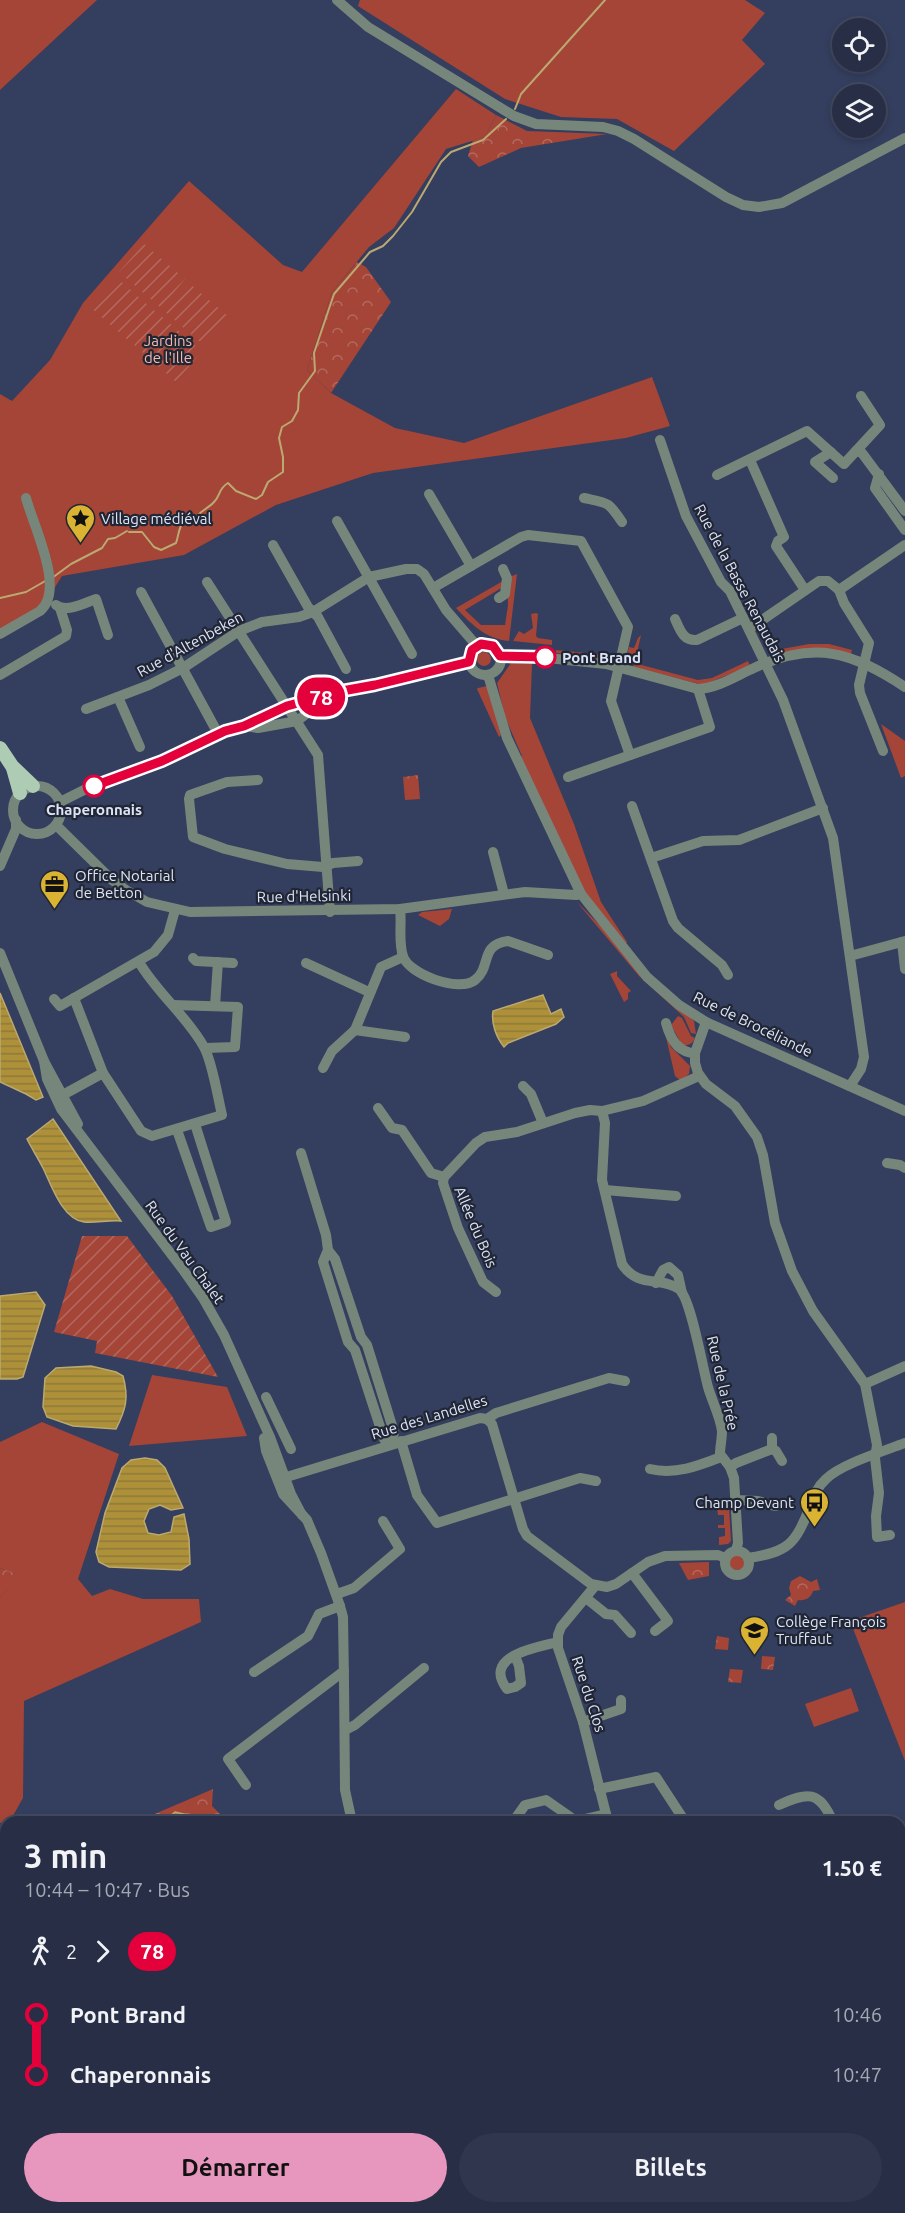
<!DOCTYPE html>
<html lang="fr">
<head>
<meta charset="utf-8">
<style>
  :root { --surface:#272e46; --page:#2f364d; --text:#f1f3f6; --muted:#a4a8b3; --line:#434a5f; --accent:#e797bd }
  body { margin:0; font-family:Ubuntu,sans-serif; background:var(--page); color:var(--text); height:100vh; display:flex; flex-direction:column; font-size:22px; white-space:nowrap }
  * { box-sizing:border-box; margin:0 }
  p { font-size:20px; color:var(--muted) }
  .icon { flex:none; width:33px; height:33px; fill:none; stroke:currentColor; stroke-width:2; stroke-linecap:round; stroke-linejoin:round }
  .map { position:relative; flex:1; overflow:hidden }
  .sheet { position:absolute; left:0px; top:1816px; width:906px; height:398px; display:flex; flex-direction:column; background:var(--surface); border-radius:18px 18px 0 0; box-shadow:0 3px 9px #0003,0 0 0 2px var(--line) }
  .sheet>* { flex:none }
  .badge { padding:0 12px; border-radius:20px; font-size:21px; line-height:39px }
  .tools { position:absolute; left:832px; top:18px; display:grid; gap:12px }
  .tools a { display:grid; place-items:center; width:54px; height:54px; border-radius:50%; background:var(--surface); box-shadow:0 3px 9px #0003,0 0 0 2px var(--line); font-size:30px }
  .map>.badge { position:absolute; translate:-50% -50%; box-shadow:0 0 0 3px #fff }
  .legs { display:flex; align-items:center; gap:9px; height:66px; padding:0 24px; font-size:20px }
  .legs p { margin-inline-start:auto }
  .summary { display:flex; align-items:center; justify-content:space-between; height:102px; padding:0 24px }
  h1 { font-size:33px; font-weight:600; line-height:45px }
  .button { display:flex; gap:12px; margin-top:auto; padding:12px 24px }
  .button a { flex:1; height:69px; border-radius:36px; background:var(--accent); color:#111; font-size:24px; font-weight:600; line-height:69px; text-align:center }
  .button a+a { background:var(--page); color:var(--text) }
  ul { padding:0 24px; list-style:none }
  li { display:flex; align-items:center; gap:21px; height:60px; font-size:22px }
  li i { display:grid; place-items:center; width:9px; height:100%; margin:0 8px; background:currentColor }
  li i::after { content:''; width:15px; height:15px; margin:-8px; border:4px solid; border-radius:50%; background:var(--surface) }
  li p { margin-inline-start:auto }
  li:first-child i { background:linear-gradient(#0000 50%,currentColor 0) }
  li:last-child i { background:linear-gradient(currentColor 50%,#0000 0) }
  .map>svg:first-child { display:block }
  .grass { fill:#a44537 }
  .forest { fill:url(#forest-crowns) }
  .garden { fill:url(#garden-furrows) }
  .water { fill:url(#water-rules); stroke:#bba971; stroke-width:1.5 }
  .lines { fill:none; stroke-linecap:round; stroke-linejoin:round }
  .stream { stroke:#bba971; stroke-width:2 }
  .minor { stroke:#77867a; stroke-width:10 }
  .major { stroke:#adccb3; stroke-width:14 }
  .line-1-casing { stroke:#fff; stroke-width:14 }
  .line-1 { stroke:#e4003a; stroke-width:9 }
  .stop-1-dot { fill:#fff; stroke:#e4003a; stroke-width:3 }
  .labels { text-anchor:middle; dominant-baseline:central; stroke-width:4.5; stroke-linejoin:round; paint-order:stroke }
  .park-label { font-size:15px; fill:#f1b8ad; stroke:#212634 }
  .poi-label { font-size:15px; fill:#dde4f8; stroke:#212634; text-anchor:start }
  .street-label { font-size:15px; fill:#dde4f8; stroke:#212634 }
  .stop-label { font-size:15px; font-weight:bold; fill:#dde4f8; stroke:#212634; text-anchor:start }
</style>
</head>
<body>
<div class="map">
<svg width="905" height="2213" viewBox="0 0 905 2213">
  <defs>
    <pattern id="forest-crowns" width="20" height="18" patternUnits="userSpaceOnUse" patternTransform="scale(1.5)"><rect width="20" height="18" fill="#a44537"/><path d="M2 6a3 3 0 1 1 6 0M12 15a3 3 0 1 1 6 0" fill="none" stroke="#b4695f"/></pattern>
    <pattern id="garden-furrows" width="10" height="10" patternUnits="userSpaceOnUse" patternTransform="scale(1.5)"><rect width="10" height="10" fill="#a44537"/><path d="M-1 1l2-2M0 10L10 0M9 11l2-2" fill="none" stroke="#b4695f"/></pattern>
    <pattern id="water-rules" width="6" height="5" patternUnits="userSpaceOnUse" patternTransform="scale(1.5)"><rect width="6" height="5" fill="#ad9037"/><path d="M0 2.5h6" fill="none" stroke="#8d793d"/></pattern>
  </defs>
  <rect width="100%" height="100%" fill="#343e5e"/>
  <!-- grass -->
  <g class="grass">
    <polygon points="0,0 97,0 0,90"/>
    <polygon points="360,0 745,0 765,13 742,40 765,64 674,151 617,119 561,117 505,99 358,6"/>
    <polygon points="456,89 496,115 485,137 446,149 394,228 369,247 332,292 307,370 331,393 395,428 464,443 652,377 670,426 626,438 373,473 276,505 184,555 62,576 42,608 0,630 0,394 12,401 50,360 83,303 189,181 283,265 302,272"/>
    <path d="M517 574 509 641C486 639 471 624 456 608L503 581V587L465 610 481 625H505L508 605 507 578Z"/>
    <polygon points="536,613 538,614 536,636 538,638 552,640 552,645 513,641 519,631 524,634 533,628 531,614"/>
    <polygon points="641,635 636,658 627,655 629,647 634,648 638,638"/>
    <polygon points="809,644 829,644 852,650 851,654 773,655 771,651"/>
    <polygon points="556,650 605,655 605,660 556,653"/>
    <circle cx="484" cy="659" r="7"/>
    <polygon points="748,661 750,666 703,685 633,667 634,663 698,680 712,678"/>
    <polygon points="511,663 532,664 530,718 574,824 601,902 627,942 625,944 584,891 520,757 522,756 505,717 497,683"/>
    <polygon points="487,686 501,735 499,737 477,689 478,688"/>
    <polygon points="881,724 905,741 905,776 901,778"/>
    <polygon points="576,901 694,1021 696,1034 691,1033 684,1017 639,976"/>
    <polygon points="452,909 449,919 440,926 418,915 422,912"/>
    <polygon points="617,971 617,976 631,991 628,993 628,999 624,1002 610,974"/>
    <path d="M678 1016 682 1018 691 1036 695 1038C693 1044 688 1046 682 1045L671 1025Z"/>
    <polygon points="665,1033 671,1047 690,1066 689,1074 681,1081 675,1076"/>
    <polygon points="152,1375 227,1387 247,1436 129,1446"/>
    <polygon points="42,1422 119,1454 78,1579 92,1596 110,1589 143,1599 199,1599 201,1622 24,1701 23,1798 10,1821 0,1823 0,1598 19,1575 0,1568 0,1442"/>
    <polygon points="723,1503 729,1507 731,1541 728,1544 719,1545 719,1537 725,1536 725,1528 718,1528 718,1525 724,1525 724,1515 718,1515 717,1508"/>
    <circle cx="737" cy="1562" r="8"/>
    <polygon points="905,1602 905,1761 850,1621"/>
    <polygon points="851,1688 859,1711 814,1727 805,1704"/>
    <polygon points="905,2060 905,2180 900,2182 900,2062"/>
    <polygon points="438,2208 643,2208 639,2213 429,2213"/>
    <polygon points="719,2208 830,2208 822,2213 721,2213"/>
  </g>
  <!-- forest -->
  <g class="forest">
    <polygon points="496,115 527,131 607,134 521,148 479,167 468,156 473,140 485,137"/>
    <polygon points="357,262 366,267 391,302 331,393 307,370 332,292"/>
    <polygon points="418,775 420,799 405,800 403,777"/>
    <polygon points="709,1562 709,1576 688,1580 679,1563"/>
    <polygon points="0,1568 20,1575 0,1598"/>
    <path d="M800 1576 811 1582 817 1579 820 1590 813 1591C811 1598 805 1601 798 1600L795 1606 785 1600 791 1595 789 1588 791 1581Z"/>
    <polygon points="717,1636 729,1638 728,1650 715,1649"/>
    <polygon points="762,1656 775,1657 773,1670 761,1669"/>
    <polygon points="730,1669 743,1670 741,1683 728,1682"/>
    <polygon points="213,1789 212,1806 228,1822 136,1822"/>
    <polygon points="905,2180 905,2213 822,2213 830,2208 900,2208 900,2182"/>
  </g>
  <!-- garden -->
  <g class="garden">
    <polygon points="144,244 185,279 161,308 119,272"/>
    <polygon points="116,277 157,313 131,343 90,307"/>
    <polygon points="189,283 229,317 206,347 164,311"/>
    <polygon points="160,315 202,351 176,382 134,345"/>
    <polygon points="82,1236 127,1236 172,1296 218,1377 95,1353 97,1341 54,1332"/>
  </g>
  <!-- water -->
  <g class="water">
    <polygon points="0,993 43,1097 36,1100 26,1094 0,1082"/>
    <path d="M543 995 551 1014 561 1009 564 1017 556 1024 508 1043 504 1047C496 1037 491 1023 493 1011Z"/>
    <path d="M53 1119 121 1221C109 1220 96 1223 84 1222 62 1219 51 1184 43 1168 38 1158 32 1149 27 1139Z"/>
    <polygon points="36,1292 45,1305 23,1377 17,1379 0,1379 0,1296"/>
    <path d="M91 1366 116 1372 123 1376C129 1398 126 1409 116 1429L73 1426 47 1417 43 1407 45 1378 56 1368Z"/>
    <polygon points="145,1458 157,1460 165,1468 183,1508 171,1510 160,1505 149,1509 144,1521 148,1533 159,1535 171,1532 174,1517 184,1514 189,1539 190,1564 181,1570 109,1567 99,1562 96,1552 105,1513 122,1468 131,1460"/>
    <polygon points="175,1812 188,1815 192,1818 193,1822 163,1822"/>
    <polygon points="655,2208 686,2208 680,2213 652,2213"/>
  </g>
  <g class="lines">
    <!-- stream -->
    <g class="stream">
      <polyline points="515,109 521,94 605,0"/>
      <path d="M129 532H142L154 547 161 550 176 543C179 535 178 528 184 521H194C197 512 208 509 214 502 221 495 218 489 228 483L236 491 256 499 262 495 268 482 283 472V457L279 438 282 427 292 421 298 410 299 393 315 371 314 353 334 294 370 252 383 246 393 236 412 212 441 162 451 152 483 140 506 119"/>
      <polyline points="52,578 71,564 102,548 108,539 115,538 127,531"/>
      <polyline points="0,598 26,592 47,580"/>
    </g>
    <!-- minor -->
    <g class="minor">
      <polyline points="337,0 368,27 514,116 536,124 603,127 618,131 634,139 726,197 743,205 759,207 782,203 905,138"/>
      <polyline points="660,440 686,516 721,582 730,591 783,700 833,838 864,1057 861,1069 850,1086"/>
      <polyline points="856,451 862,453 905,511"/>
      <polyline points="831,452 815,462 833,478"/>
      <polyline points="750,460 784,537 778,541 776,546 805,590"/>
      <polyline points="879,474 875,488 905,530"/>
      <polyline points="717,475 807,431 844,464 880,425 861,396"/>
      <polyline points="429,494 471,566"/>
      <path d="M584 498C608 503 608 501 622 522"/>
      <polyline points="337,521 412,654"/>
      <polyline points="273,545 308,607 318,617 346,669"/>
      <polyline points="207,582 318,755 330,912"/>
      <polyline points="433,588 521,537 528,535 581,541 628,627 611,701 630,755"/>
      <polyline points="141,592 215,728"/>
      <polyline points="499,598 505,594 507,578 503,569"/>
      <path d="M56 605C67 613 84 603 96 599L108 635"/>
      <path d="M675 619C680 630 683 641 697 640L743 618"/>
      <polyline points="749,629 819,581 828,581 839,590"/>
      <path d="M0 634 40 611C66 590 33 525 26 498"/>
      <circle cx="485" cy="659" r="16"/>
      <path d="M500 656H528L606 664 698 689C718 688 736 676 754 668 815 640 852 652 905 687"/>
      <polyline points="0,675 66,636 67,630 60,608"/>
      <polyline points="488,675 507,738 581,894 647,977 679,1005 706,1022 905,1111"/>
      <polyline points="118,697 140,747"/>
      <polyline points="86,709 149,685 183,668 239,631 262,622 299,617 313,612 369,577 406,569 417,569 424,574 446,610 477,646"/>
      <polyline points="245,726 258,728 297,721 328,697"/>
      <polyline points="883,751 860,693 859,685 869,643 844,603 839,590 905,545"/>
      <polyline points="568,777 710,727 698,689"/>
      <polyline points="258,780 227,782 190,795 189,799 193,837 225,849 287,864 323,867 333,863 358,861"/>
      <circle cx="37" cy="810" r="24"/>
      <polyline points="60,802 90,787 162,761 225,731 244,726 287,706 342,691 375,685 469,662"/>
      <polyline points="632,806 673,921 678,928 722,965 728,975"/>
      <polyline points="56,825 112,880 126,890 147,902 190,912 400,909 525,892 576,895 581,894"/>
      <polyline points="493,852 504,894"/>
      <polyline points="651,858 703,841 739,840 823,808"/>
      <polyline points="0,866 16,829 16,820"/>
      <path d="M400 909C402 924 398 941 403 956 408 974 459 993 475 980 492 967 479 945 508 941L548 955"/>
      <polyline points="902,942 905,969"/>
      <polyline points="0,953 44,1061 78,1124"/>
      <polyline points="850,956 905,941"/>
      <polyline points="403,957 381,967 355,1030 405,1037"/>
      <polyline points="193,958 196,961 233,963"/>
      <polyline points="306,963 369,992"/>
      <path d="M74 998 103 1073 141 1131 152 1136 222 1115C218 1098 212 1061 204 1047 187 1016 157 993 139 962"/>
      <polyline points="54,999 60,1006 154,952 168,935 175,910"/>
      <polyline points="173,1005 238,1007 235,1047 205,1048"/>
      <polyline points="215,1006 218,962"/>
      <polyline points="706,1022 695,1053 695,1063 698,1073 706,1084 735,1106 757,1137 763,1155 775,1223 792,1271 813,1311 865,1384 877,1445 875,1458 879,1493 876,1516 877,1537 890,1535"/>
      <path d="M666 1023C670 1038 678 1053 695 1053"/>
      <polyline points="44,1061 47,1079 61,1109 184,1271 203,1298 224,1335 270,1437 291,1494 302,1515"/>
      <polyline points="323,1068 332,1051 355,1030"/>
      <polyline points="523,1086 531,1094 543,1123"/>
      <polyline points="59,1097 103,1073"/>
      <polyline points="378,1108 392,1128 402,1130 431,1173 444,1177"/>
      <path d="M602 1111 605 1123 602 1180 622 1264C638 1289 661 1276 679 1289 691 1298 703 1370 708 1387 712 1401 720 1416 722 1431 722 1439 720 1447 720 1454L730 1467 734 1478 738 1543 736 1550"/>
      <polyline points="177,1130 211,1227 226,1222 195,1124"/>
      <polyline points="301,1153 326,1235 328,1250 323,1262 348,1342 355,1350 384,1439 392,1444 394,1432 367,1345 361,1337 335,1259 328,1250"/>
      <polyline points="887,1163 900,1165 905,1168"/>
      <polyline points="605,1190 676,1196"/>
      <polyline points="656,1283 663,1270 669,1267 678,1275 682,1293"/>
      <polyline points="496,1292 483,1282 458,1228 443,1183 444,1177 476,1143 485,1137 517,1132 575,1113 590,1110 602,1111 643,1101 699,1076"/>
      <polyline points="865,1384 905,1366"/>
      <polyline points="266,1397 291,1449"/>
      <polyline points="487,1419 492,1424 523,1529 527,1536 591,1584 607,1587 616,1584 648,1562 665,1556 718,1555 725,1558"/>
      <polyline points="264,1438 266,1451 283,1494 307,1520 321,1553 340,1606 343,1617 344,1681 345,1790 352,1822"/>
      <polyline points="772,1438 772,1449 776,1451 782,1461"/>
      <polyline points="401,1441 417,1495 437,1523 580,1478 596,1481"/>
      <polyline points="730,1467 736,1463 772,1449"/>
      <path d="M650 1469C675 1475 698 1466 721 1457"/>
      <polyline points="280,1479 480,1418 487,1419 496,1413 609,1378 625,1381"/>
      <polyline points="736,1500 758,1501 775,1506"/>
      <circle cx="737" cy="1563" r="12"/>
      <path d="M748 1558C789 1552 795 1544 810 1507 814 1496 817 1487 826 1479 841 1464 884 1451 905 1443"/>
      <polyline points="632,1573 668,1621 655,1631"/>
      <polyline points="595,1586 561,1627 558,1635 558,1648 583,1722 608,1822"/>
      <polyline points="337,1594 354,1588 400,1549 383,1521"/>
      <polyline points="586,1598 606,1614 615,1615 631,1633"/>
      <path d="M515 1656 519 1666 521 1683 515 1687 507 1689C482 1656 535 1648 558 1642"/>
      <polyline points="254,1672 308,1636 319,1614 340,1606"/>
      <polyline points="583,1722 621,1709 621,1700"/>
      <polyline points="345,1730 355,1725 424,1668"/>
      <polyline points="246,1785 228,1759 344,1671"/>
      <polyline points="599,1789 656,1777 684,1820 682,1822"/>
      <path d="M779 1805C808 1792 819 1790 833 1822"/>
      <polyline points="293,1821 293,1822"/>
      <polyline points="513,1822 525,1805 546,1800 576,1821 606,1814"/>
      <polyline points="900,1911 905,1910"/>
      <polyline points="347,2213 349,2208"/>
      <polyline points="419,2213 429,2208"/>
    </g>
    <!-- major -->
    <g class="major">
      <polyline points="0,748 12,766 33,786"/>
      <polyline points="13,768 20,793"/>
    </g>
  </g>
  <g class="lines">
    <defs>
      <polyline id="line-1" points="94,786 162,761 225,731 244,726 287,706 342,691 375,685 469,662 472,650 481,644 493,646 500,656 545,657"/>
    </defs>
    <!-- line-1 casing -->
    <use href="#line-1" class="line-1-casing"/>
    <!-- line-1 -->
    <use href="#line-1" class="line-1"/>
  </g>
  <!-- icons -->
  <defs>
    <symbol id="sight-pin" viewBox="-11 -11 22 30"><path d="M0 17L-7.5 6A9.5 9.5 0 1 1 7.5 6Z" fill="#dab333" stroke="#212634"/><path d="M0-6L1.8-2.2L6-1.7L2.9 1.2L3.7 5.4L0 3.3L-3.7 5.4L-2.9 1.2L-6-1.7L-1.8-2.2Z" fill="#111"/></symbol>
    <symbol id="office-pin" viewBox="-11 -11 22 30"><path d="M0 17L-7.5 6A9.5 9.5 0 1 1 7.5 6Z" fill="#dab333" stroke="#212634"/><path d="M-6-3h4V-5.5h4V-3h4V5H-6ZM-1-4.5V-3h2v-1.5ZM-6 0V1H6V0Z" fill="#111"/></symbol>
    <symbol id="bus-pin" viewBox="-11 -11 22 30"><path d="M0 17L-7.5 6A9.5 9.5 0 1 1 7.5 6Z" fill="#dab333" stroke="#212634"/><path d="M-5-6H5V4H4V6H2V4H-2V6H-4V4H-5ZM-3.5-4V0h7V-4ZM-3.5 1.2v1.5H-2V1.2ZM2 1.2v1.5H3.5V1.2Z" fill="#111"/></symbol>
    <symbol id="school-pin" viewBox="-11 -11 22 30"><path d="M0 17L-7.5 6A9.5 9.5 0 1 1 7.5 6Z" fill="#dab333" stroke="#212634"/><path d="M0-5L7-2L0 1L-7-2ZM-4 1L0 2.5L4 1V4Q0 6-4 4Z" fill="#111"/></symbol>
  </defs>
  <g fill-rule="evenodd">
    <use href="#sight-pin" x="64" y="502" width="33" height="45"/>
    <use href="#office-pin" x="38" y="868" width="33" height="45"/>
    <use href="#bus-pin" x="798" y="1486" width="33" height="45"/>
    <use href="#school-pin" x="738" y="1614" width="33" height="45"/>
  </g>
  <!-- markers -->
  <g class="stop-1-dot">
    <circle cx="545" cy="657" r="10"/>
    <circle cx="94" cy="786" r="10"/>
  </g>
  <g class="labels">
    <!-- park labels -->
    <g class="park-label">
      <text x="168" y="340">Jardins<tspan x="168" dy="17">de l'Ille</tspan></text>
    </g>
    <!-- poi labels -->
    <g class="poi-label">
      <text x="101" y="518">Village médiéval</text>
      <text x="75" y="875">Office Notarial<tspan x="75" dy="17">de Betton</tspan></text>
      <text x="794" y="1502" text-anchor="end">Champ Devant</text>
      <text x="776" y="1621">Collège François<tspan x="776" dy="17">Truffaut</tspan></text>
    </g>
    <!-- street labels -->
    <g class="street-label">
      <text transform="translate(740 583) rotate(62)">Rue de la Basse Renaudais</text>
      <text transform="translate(190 644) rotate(-29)">Rue d'Altenbeken</text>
      <text transform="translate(304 896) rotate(-1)">Rue d'Helsinki</text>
      <text transform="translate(753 1024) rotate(26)">Rue de Brocéliande</text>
      <text transform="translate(476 1227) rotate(67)">Allée du Bois</text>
      <text transform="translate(185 1252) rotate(54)">Rue du Vau Chalet</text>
      <text transform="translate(723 1383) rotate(77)">Rue de la Prée</text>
      <text transform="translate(429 1417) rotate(-17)">Rue des Landelles</text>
      <text transform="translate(589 1694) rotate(72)">Rue du Clos</text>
    </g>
    <!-- stop labels -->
    <g class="stop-label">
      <text x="562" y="657">Pont Brand</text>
      <text x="94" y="809" text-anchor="middle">Chaperonnais</text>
    </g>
  </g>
</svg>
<div class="tools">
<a><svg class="icon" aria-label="locate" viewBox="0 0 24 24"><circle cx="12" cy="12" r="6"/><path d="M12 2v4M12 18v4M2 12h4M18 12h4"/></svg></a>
<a><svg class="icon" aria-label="layers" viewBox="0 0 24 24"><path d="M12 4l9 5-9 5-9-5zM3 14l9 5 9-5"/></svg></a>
</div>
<b class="badge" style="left:321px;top:697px;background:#e4003a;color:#fff">78</b>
<section class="sheet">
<div class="summary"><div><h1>3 min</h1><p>10:44 – 10:47 · Bus</p></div><b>1.50 €</b></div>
<div class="legs"><svg class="icon" aria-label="walk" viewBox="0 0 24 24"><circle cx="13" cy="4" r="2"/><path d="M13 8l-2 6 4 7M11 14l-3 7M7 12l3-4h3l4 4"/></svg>2<svg class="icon" aria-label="forward" viewBox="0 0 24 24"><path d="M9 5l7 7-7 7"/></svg><b class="badge" style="background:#e4003a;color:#fff">78</b></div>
<ul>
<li><i style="color:#e4003a"></i><b>Pont Brand</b><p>10:46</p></li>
<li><i style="color:#e4003a"></i><b>Chaperonnais</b><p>10:47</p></li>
</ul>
<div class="button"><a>Démarrer</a><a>Billets</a></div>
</section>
</div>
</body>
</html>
